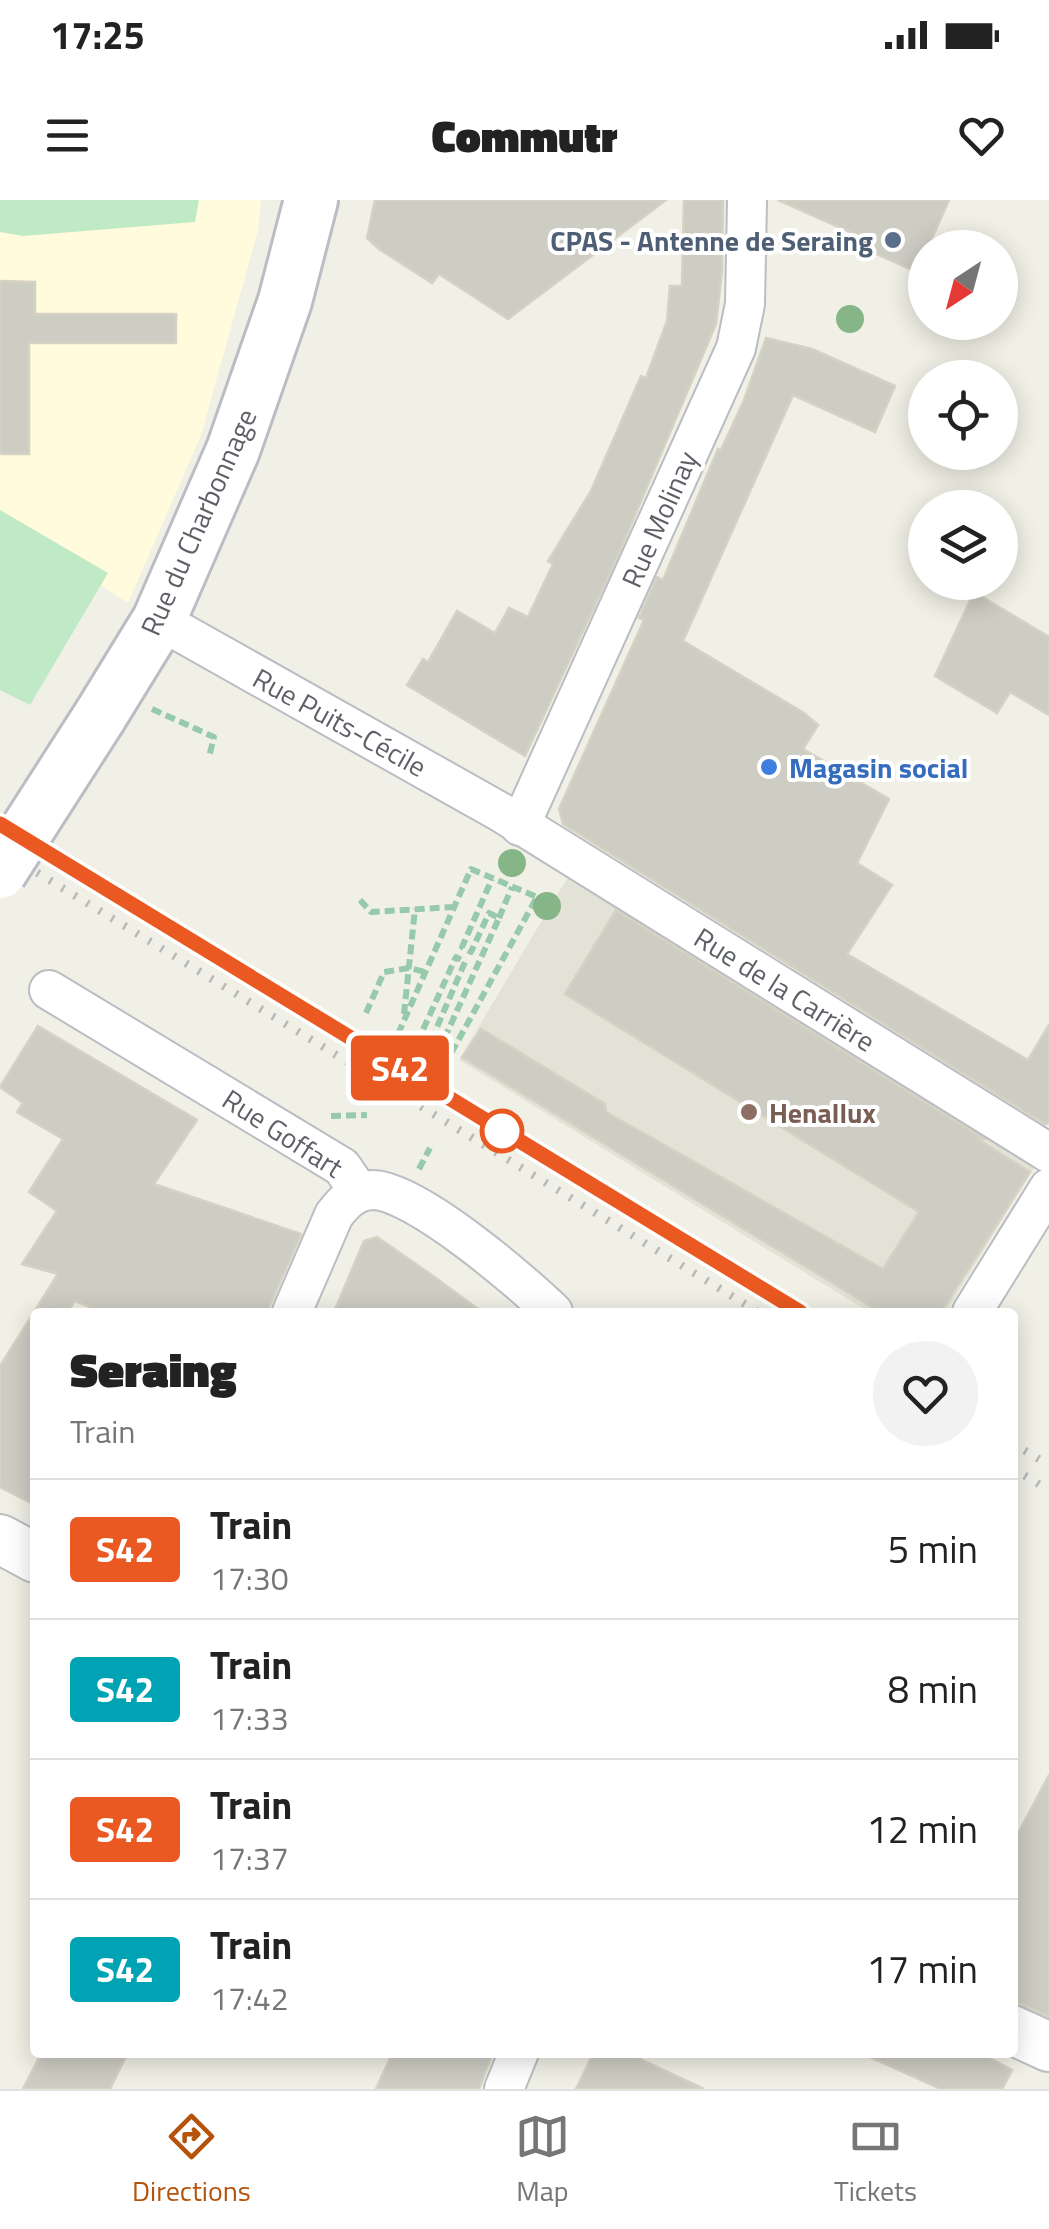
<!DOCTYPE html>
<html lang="en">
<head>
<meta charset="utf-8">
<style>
  :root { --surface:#fff; --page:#f2f2f2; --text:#222; --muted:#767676; --line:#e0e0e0; --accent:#b45309 }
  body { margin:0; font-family:"Titillium Web",sans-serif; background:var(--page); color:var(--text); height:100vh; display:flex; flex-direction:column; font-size:38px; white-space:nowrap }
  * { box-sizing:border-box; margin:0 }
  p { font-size:32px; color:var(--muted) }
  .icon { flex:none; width:55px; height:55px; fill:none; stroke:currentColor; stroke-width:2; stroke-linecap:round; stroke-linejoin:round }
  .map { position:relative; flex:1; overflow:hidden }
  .panel { position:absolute; left:30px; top:1108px; width:988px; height:750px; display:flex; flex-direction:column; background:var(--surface); border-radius:10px; box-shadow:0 5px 25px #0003 }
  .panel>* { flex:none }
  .badge { padding:0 20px; border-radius:8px; font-size:35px; line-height:65px }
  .needle { width:65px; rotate:216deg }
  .buttons { position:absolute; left:908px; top:30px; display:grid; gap:20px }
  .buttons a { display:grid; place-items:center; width:110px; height:110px; border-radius:50%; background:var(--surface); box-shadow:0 5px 25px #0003; font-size:50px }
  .map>.badge { position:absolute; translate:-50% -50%; box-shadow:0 0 0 5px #fff }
  .round { display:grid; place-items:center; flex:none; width:105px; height:105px; border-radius:52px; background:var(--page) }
  .head { display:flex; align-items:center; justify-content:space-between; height:170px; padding:0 40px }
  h1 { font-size:48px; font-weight:800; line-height:75px }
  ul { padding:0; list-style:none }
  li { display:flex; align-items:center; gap:30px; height:140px; padding:0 40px; border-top:2px solid var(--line) }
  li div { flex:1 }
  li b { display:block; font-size:38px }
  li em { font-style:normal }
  li .badge { min-width:110px; font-weight:700; text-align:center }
  .status { display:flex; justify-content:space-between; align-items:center; height:70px; padding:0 50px; background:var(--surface); direction:ltr }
  .status svg { height:28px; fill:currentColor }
  header { display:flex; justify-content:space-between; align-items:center; height:130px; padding:0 40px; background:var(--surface); font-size:45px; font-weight:800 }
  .menu { display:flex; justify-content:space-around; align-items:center; height:140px; border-top:2px solid var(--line); background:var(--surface); font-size:28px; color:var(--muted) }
  .menu a { display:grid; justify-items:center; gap:5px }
  .menu .on { color:var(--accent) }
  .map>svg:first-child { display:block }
  .commercial { fill:#fffbdc }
  .education { fill:#e3e2d6 }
  .green { fill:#c0eac5 }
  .building { fill:#cecdc4; stroke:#d6d2c3; stroke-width:2.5 }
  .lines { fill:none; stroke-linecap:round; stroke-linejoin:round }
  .minor-casing { stroke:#babdc2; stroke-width:42 }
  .tertiary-casing { stroke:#babdc2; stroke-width:52 }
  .secondary-casing { stroke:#bbbdc4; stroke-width:58 }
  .path { stroke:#97c9ab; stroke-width:6; stroke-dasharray:10 5; stroke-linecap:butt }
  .minor { stroke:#fff; stroke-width:38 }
  .tertiary { stroke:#fff; stroke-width:48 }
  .secondary { stroke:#fff; stroke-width:52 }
  .rail { stroke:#b9b9ba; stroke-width:8; stroke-dasharray:2.5 12; stroke-linecap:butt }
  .secondary-bridge-casing { stroke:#bbbdc4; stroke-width:58; stroke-linecap:butt }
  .secondary-bridge { stroke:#fff; stroke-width:52 }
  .tree { fill:#86b688 }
  .line-casing { stroke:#fff; stroke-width:22 }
  .line { stroke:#ea5921; stroke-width:15 }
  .service-dot { fill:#5c6f8a; stroke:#fff; stroke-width:4 }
  .shop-dot { fill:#3f7fe0; stroke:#fff; stroke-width:4 }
  .education-dot { fill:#8d6e63; stroke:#fff; stroke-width:4 }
  .stop-dot { fill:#fff; stroke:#ea5921; stroke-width:5 }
  .labels { text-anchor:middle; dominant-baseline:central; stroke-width:8; stroke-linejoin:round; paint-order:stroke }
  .service-label { font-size:28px; font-weight:bold; fill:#4e5e75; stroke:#fff; text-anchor:end }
  .street-label { font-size:28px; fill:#5d6067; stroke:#fff }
  .shop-label { font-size:28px; font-weight:bold; fill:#366cbe; stroke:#fff; text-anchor:start }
  .education-label { font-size:28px; font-weight:bold; fill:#785e54; stroke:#fff; text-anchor:start }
</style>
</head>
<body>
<div class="status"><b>17:25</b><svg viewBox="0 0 49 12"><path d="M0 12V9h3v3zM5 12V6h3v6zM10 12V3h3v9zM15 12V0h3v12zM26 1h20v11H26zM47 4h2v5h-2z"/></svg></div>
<header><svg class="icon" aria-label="menu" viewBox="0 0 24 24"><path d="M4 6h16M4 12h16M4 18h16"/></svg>Commutr<svg class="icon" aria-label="heart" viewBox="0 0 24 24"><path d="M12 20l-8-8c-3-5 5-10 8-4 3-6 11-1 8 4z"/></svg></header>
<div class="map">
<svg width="1049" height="1889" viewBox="0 0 1049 1889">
  <rect width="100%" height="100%" fill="#f1f0e6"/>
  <!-- commercial -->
  <polygon class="commercial" points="0,0 261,0 258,30 201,235 128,403 0,320"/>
  <!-- education -->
  <polygon class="education" points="569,675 1037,963 946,1112 869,1112 459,860"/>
  <!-- green -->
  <g class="green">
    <polygon points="0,0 199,0 195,22 23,36 0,32"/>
    <polygon points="0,310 108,373 30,505 0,490"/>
  </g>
  <!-- building -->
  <g class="building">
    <polygon points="375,0 666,0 508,119 439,74 432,83 379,49 367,38"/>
    <polygon points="684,0 723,0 722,71 716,124 616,360 525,556 407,485 423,459 428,462 457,411 495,433 509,408 528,417 553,364 548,361 591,291 641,176 646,178 667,121 670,86 682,86"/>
    <polygon points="778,0 949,0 917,72 854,44 857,35"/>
    <polygon points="0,81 35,82 35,114 176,114 176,143 29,143 29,254 0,254"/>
    <polygon points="766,138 812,149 895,186 875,232 793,195 683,441 804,513 818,525 803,549 889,599 857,663 892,685 847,754 1028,860 1049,825 1049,923 1045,924 563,624 559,609 644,420 639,418 657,377 663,380 718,249 721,250 744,200"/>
    <polygon points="974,392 1049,437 1049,515 1010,492 997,513 935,476"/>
    <polygon points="616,710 984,939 979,940 1030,972 941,1112 880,1112 462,857 481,829 605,904 606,912 883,1069 919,1012 565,794"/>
    <polygon points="38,826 197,920 154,984 301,1034 267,1112 102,1112 75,1101 68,1112 35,1112 35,1305 0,1287 0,1166 58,1074 22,1064 57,1011 29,992 63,939 17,912 23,903 0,887"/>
    <polygon points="377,1037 433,1076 482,1112 334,1112 364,1041"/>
    <polygon points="1049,1575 1049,1817 1012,1800 1012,1645"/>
    <polygon points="42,1852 128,1852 110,1889 23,1889"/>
    <polygon points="393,1852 493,1852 479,1889 376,1889"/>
    <polygon points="594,1852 625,1852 704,1889 576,1889"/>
    <polygon points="859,1852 978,1852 1012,1870 1002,1889 941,1889"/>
  </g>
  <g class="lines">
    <defs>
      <g id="minor">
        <polyline points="159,420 502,613 1049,953"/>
        <polyline points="520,626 736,148 745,104 747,0"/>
        <polyline points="49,790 342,967 359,992"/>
        <path d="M292 1112 334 1015C344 1002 354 991 372 990 414 989 522 1082 553 1112"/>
        <polyline points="972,1112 1049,988"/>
        <polyline points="504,1889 519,1852"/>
      </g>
      <g id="tertiary">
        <polyline points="0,1339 35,1358"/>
        <polyline points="1012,1830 1049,1847"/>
      </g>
      <polyline id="secondary" points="100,516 159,420 233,250 285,101 311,0"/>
    </defs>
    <!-- minor casing -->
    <use href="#minor" class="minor-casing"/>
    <!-- tertiary casing -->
    <use href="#tertiary" class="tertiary-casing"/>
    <!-- secondary casing -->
    <use href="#secondary" class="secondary-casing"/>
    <!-- path -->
    <g class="path">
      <polyline points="152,509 214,537 209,557"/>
      <polyline points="360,700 371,712 454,707"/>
      <polyline points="499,718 512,687"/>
      <polyline points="366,813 384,772 409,768 425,772"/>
      <polyline points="404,814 415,709"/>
      <polyline points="398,834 471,669 537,697 448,859"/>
      <polyline points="417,843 456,757 465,762 431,841 441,846 499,718 489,713 471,752 462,747 492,679"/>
      <polyline points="331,916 367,915"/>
      <polyline points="419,969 430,948"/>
    </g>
    <!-- minor -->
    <use href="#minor" class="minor"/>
    <!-- tertiary -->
    <use href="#tertiary" class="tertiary"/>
    <!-- secondary -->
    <use href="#secondary" class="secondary"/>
    <!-- rail -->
    <g class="rail">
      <polyline points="0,624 799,1112"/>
      <polyline points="0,650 758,1112"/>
      <polyline points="1012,1243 1049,1265"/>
      <polyline points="1012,1268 1049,1290"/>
    </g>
    <defs>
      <polyline id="secondary-bridge" points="0,672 100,516"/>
    </defs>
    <!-- secondary-bridge casing -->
    <use href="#secondary-bridge" class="secondary-bridge-casing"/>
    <!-- secondary-bridge -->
    <use href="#secondary-bridge" class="secondary-bridge"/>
  </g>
  <!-- trees -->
  <g class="tree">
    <circle cx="850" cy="119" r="14"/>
    <circle cx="512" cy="663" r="14"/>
    <circle cx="547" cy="706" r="14"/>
  </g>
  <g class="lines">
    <defs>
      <polyline id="line" points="0,624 800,1112"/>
    </defs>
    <!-- line casing -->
    <use href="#line" class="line-casing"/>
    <!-- line -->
    <use href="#line" class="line"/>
  </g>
  <!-- markers -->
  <circle class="service-dot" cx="893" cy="40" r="10"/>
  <circle class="shop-dot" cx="769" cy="567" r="10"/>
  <circle class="education-dot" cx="749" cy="912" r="10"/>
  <circle class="stop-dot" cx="502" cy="931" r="20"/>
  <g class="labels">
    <!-- service labels -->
    <g class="service-label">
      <text x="873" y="40">CPAS - Antenne de Seraing</text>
    </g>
    <!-- street labels -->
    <g class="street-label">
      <text transform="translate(659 319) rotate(-66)">Rue Molinay</text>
      <text transform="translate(198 322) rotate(-66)">Rue du Charbonnage</text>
      <text transform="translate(340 522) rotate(29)">Rue Puits-Cécile</text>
      <text transform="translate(785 789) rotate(32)">Rue de la Carrière</text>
      <text transform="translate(283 933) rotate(33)">Rue Goffart</text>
    </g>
    <!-- shop labels -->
    <g class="shop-label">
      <text x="789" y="567">Magasin social</text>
    </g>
    <!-- education labels -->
    <g class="education-label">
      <text x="769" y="912">Henallux</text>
    </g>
  </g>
</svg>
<div class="buttons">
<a><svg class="needle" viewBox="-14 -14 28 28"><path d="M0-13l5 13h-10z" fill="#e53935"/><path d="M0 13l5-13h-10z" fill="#767676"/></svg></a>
<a><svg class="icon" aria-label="locate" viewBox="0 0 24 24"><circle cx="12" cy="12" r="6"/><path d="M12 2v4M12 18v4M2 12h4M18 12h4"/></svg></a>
<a><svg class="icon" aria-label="layers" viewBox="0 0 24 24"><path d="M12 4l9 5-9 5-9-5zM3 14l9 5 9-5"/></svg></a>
</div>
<b class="badge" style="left:400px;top:868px;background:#ea5921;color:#fff">S42</b>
<section class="panel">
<div class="head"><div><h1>Seraing</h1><p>Train</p></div><a class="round"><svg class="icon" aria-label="heart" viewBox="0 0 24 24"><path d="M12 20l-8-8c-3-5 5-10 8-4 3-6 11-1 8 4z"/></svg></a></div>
<ul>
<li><span class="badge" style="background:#ea5921;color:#fff">S42</span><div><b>Train</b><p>17:30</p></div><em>5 min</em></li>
<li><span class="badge" style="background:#00a3b4;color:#fff">S42</span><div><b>Train</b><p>17:33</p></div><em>8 min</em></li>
<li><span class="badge" style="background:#ea5921;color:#fff">S42</span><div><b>Train</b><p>17:37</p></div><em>12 min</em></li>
<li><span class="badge" style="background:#00a3b4;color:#fff">S42</span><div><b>Train</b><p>17:42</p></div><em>17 min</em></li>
</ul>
</section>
</div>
<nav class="menu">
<a class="on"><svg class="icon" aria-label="directions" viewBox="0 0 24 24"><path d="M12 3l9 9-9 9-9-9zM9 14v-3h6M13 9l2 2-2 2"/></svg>Directions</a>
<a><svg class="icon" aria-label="map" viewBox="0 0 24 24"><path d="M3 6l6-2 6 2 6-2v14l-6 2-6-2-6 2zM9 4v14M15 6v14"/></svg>Map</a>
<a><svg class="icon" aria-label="tickets" viewBox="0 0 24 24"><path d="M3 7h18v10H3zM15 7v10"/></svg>Tickets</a>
</nav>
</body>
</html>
